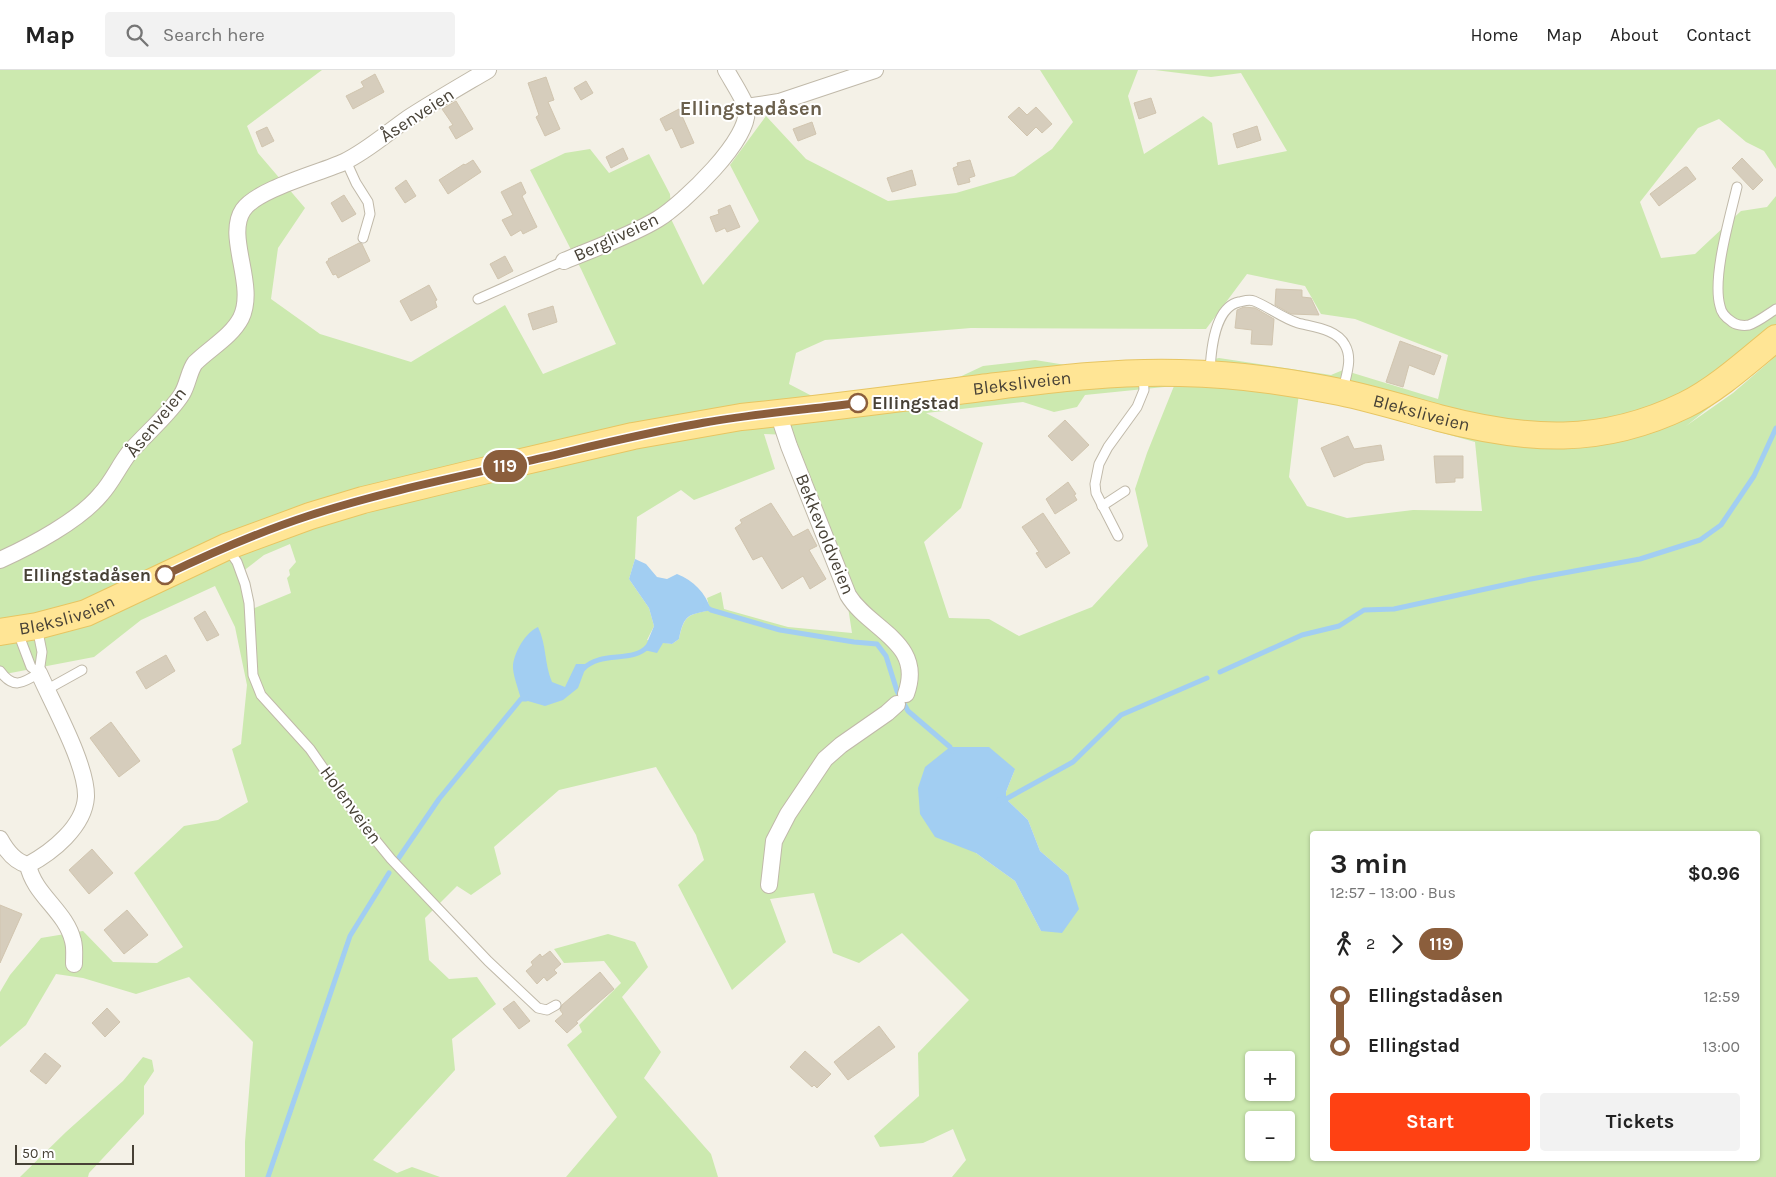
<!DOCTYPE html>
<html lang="en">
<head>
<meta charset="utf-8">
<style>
  :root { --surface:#fff; --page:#f2f2f2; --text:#222; --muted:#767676; --line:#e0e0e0; --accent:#ff4113 }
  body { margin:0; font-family:Karla,sans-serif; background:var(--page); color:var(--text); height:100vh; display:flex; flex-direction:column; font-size:19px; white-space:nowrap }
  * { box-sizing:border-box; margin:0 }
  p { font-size:16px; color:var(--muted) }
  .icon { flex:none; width:28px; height:28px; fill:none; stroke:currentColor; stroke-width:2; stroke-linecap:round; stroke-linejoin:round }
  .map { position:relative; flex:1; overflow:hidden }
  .panel { position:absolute; left:1310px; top:761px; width:450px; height:330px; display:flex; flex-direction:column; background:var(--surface); border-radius:5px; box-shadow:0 1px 4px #0004 }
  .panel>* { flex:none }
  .badge { padding:0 10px; border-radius:16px; font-size:18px; line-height:32px }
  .tools { position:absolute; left:1245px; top:981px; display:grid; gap:10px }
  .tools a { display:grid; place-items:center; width:50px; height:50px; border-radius:5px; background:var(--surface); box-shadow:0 1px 4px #0004; font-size:25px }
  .scale { position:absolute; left:15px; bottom:12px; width:119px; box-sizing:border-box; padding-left:5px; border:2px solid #474136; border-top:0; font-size:14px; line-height:18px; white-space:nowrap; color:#474136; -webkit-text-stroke:4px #fff; paint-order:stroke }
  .map>.badge { position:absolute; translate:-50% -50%; box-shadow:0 0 0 2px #fff }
  .legs { display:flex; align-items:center; gap:8px; height:55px; padding:0 20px; font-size:16px }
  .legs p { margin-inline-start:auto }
  .head { display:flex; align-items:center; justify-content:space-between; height:85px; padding:0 20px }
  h1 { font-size:28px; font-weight:700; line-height:38px }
  .primary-button { display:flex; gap:10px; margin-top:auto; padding:10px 20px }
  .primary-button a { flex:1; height:58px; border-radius:5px; background:var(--accent); color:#fff; font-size:20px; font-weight:700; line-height:58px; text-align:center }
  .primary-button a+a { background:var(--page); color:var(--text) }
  ul { padding:0 20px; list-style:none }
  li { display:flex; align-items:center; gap:18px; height:50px; font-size:19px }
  li i { display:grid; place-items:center; width:8px; height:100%; margin:0 6px; background:currentColor }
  li i::after { content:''; width:12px; height:12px; margin:-6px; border:4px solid; border-radius:50%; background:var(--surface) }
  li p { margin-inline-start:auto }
  li:first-child i { background:linear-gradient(#0000 50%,currentColor 0) }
  li:last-child i { background:linear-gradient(currentColor 50%,#0000 0) }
  header { display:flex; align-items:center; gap:30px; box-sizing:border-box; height:70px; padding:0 25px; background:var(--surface); border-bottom:1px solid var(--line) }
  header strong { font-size:24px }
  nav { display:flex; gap:28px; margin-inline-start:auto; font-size:18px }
  .search { width:350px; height:45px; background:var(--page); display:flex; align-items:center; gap:12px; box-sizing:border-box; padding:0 18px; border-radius:5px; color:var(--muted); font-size:19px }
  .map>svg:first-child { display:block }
  .green { fill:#cce9af; fill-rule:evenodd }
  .water { fill:#a2cef2 }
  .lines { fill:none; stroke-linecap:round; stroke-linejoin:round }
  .stream { stroke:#a2cef2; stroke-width:5 }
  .building { fill:#d6cdbc; stroke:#d1c5af }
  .service-casing { stroke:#c0b9a9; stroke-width:11 }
  .minor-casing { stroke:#c0b9a9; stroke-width:18 }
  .primary-casing { stroke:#e7c562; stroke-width:28 }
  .service { stroke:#fff; stroke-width:9 }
  .minor { stroke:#fff; stroke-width:16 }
  .primary { stroke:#ffe595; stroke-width:26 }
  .line-1-casing { stroke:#fff; stroke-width:11 }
  .line-1 { stroke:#8b5e3c; stroke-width:8 }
  .stop-1-dot { fill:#fff; stroke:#8b5e3c; stroke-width:2.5 }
  .labels { text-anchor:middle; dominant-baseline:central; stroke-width:4; stroke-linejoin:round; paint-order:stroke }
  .street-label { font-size:18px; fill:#474136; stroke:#fff }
  .stop-label { font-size:18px; font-weight:bold; fill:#474136; stroke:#fff; text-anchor:start }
  .quarter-label { font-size:20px; font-weight:bold; fill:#6b604d; stroke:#fff }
</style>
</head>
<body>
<header>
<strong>Map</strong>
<div class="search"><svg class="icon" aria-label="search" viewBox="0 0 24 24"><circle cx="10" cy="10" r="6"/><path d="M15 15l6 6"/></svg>Search here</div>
<nav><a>Home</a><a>Map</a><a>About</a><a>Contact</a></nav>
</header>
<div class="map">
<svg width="1776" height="1107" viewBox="0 0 1776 1107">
  <rect width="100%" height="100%" fill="#f4f1e7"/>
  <!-- green -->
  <g class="green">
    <path d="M0 0H322L247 56 258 83 305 138 278 178 271 229 320 264 411 292 505 235 543 304 616 274 581 199 530 100 565 83 590 79 609 103 649 84 670 124 672 151 703 215 759 151 730 95 766 46 806 89 888 131 956 123 1014 106 1052 79 1073 52 1040 0H1138L1128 26 1144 84 1203 46 1212 53 1218 95 1287 81 1241 3 1211 7 1155 0H1776V99L1764 81 1746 72 1719 49 1698 58 1640 132 1661 188 1695 184 1741 141 1767 137 1776 126V285L1686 356 1733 323 1776 286V1107H952L966 1090 953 1059 923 1073 880 1077 874 1066 919 1026 918 983 969 930 902 863 859 893 833 883 814 823 770 829 786 872 732 920 678 815 704 790 696 765 656 697 559 720 494 777 501 804 471 825 457 816 425 848 429 890 449 909 477 907 496 934 452 969 455 1000 373 1090 397 1103 412 1097 440 1107H245V1072L253 972 189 907 136 924 83 908 56 904 26 955 0 977V922L10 905 41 868 83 861 113 892 157 893 183 877 134 803 184 756 218 750 248 732 232 679 241 674 247 615 235 557 215 516 141 550 94 587 0 605ZM1247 204 1305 216 1321 244 1355 249 1448 285 1438 329 1343 300 1331 305 1219 288 1199 292 1072 296 1035 290 983 296 951 311 812 326 789 314 796 283 825 270 971 258 1206 259ZM1174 316 1147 383 1135 419 1148 476 1092 537 1019 566 989 549 949 548 924 472 961 438 983 373 926 343 1023 332 1054 342 1077 337 1085 325ZM1299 323 1475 372 1482 441 1413 440 1347 448 1307 436 1289 407ZM764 364 791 365 842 498 852 563 788 557 724 539 721 522 707 528 710 540C688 545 684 545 679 569L672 574 647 570 654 556 649 538 629 509 635 489 637 447 681 420 694 430 775 399ZM290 474 296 492 289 500 290 505 287 508 291 523 250 540 242 502 264 485ZM1015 699 1006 722V729L1028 750 1040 781 1068 805 1041 861 1015 811 976 783ZM1312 764H1758V1089H1312ZM1254 990H1286V1022H1254ZM1254 1050H1286V1082H1254Z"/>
    <polygon points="608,864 635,872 648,897 622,927 661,982 644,1008 711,1084 718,1107 566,1107 617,1047 567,975 582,962 579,955 621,913 604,891 564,893 554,879"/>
    <polygon points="143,987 152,990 154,1001 144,1016 144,1044 89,1103 88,1107 20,1107 66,1062 123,1011"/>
  </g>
  <!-- water -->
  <g class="water">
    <path d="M635 489 646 494 657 507 667 509 677 504C694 511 705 522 711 540 688 545 684 544 679 569L672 574 663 573 657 583 644 580 654 556 649 538 629 509Z"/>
    <path d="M538 557C547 576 544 593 552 612L565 617 576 594H587L578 618 563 630 545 636 521 629C519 621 512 603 513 595 515 581 525 563 538 557Z"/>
    <polygon points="950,677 989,677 1015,699 1006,722 1006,729 1028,750 1040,781 1068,805 1079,839 1062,863 1041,861 1015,811 976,783 935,767 920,744 918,718 925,697"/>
  </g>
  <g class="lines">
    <!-- stream -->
    <g class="stream">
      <polyline points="705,536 711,540 780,560 854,572 877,574 886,586 897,621 908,641 950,677 952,681"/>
      <path d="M583 599C601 580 633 594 648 576"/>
      <polyline points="1220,602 1302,565 1339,556 1364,540 1394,539 1531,509 1640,489 1700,470 1721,455 1754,406 1776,358"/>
      <polyline points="999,730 1006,729 1073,692 1121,645 1207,608"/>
      <polyline points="398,789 439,729 521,629 526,629"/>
      <polyline points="268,1107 350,866 389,803"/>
    </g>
  </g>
  <!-- building -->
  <g class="building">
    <polygon points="375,4 384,22 353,39 346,26 364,17 361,12"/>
    <polygon points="546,7 554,30 548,32 560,59 545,66 536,47 539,45 528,13"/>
    <polygon points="586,11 593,23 581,30 574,18"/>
    <polygon points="1151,28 1156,43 1139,49 1134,33"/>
    <polygon points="456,31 473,59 456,69 449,57 453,55 442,39"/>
    <polygon points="1019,37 1027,45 1036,37 1052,54 1042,63 1036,57 1027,66 1008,47"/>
    <polygon points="679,39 694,73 681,78 672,58 666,61 660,49"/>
    <polygon points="812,52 816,64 798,71 793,59"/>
    <polygon points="1257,56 1261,70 1237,78 1233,64"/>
    <polygon points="267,57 274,71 262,77 256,62"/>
    <polygon points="623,78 628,89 611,98 606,87"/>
    <polygon points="1742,88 1763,110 1753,120 1732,98"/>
    <polygon points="473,90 481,102 448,124 439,110 464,94 465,95"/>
    <polygon points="970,90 975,106 969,108 970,112 958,115 953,98 958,96 957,93"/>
    <polygon points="1685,97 1687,97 1696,109 1659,136 1650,124"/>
    <polygon points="912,100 916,115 892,122 887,108"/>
    <polygon points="406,110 416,126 405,133 395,118"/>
    <polygon points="521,112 526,123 522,126 537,157 523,164 521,160 511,166 502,150 513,145 501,122"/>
    <polygon points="344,125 356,144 342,152 331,133"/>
    <polygon points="730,135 740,157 727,162 725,158 716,162 710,147 719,144 718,140"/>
    <polygon points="359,173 362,174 370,191 338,208 336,204 333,205 326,192 329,190 328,189"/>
    <polygon points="505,186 513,201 498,209 490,194"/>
    <polygon points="429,215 437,230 435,231 437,237 411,251 400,231"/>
    <polygon points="1276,219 1302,220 1302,227 1311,228 1319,245 1291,244 1275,235"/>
    <polygon points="553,236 557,252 533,260 528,244"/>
    <polygon points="1244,237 1255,238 1274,249 1272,275 1251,274 1252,260 1235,258 1237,240"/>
    <polygon points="1400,271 1441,286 1434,305 1409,295 1403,317 1386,312"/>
    <polygon points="1065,350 1089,375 1072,391 1048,366"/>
    <polygon points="1348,366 1354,379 1381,375 1384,390 1365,393 1334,407 1321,378"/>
    <polygon points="1434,386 1463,386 1463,408 1455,408 1455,412 1436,413"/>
    <polygon points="1068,412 1076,424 1074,425 1077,430 1055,444 1046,429"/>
    <polygon points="771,433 793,467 808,459 817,476 809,480 826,509 810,519 803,506 782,519 762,486 753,490 735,458 742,453 740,450"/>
    <polygon points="1043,443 1070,483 1046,498 1036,483 1039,482 1022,457"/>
    <polygon points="205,541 219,565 207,571 194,548"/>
    <polygon points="166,585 175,601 146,619 136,602"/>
    <polygon points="111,652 140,691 119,707 90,668"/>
    <polygon points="92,779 113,803 89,824 69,800"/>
    <polygon points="0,835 22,844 0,893"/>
    <polygon points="127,840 148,865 124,884 104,860"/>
    <polygon points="550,881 561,894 554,900 557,903 547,911 544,907 537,914 526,901 533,895 531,892 540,884 542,887"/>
    <polygon points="600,902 614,919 576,952 578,953 567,963 555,951 563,944 560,940 562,935"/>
    <polygon points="514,931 530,951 519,959 503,939"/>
    <polygon points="107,938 120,952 105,967 92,953"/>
    <polygon points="879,956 895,977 848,1010 834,992"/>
    <polygon points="805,981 831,1004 817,1018 814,1015 812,1017 790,997"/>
    <polygon points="45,983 61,996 46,1014 30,1001"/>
  </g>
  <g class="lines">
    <defs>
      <g id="service">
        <polyline points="346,91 356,113 368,132 370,144 363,168"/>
        <path d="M1737 117C1730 147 1712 207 1720 236 1721 242 1725 247 1731 251 1735 255 1743 256 1749 255 1758 252 1768 244 1776 239"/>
        <polyline points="478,229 564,191"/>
        <path d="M1210 301C1211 280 1215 237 1239 232 1244 231 1249 229 1254 231 1269 237 1282 248 1298 253 1313 257 1337 259 1345 275 1353 289 1346 305 1343 320"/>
        <polyline points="1102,436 1125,421"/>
        <polyline points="1118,466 1096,423 1095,414 1099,394 1108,377 1137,337 1144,320 1143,306"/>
        <polyline points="228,479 237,492 245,514 249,533 253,605 261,625 310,679 360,751 391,789 488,891 538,938 547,940 556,935"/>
        <polyline points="37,557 42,582 39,603"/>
        <polyline points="17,560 31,597 39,603"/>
        <path d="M0 601C13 619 22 614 39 603"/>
        <polyline points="46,620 82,600"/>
      </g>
      <g id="minor">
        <polyline points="746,37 779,32 875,0"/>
        <path d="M564 191C593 179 632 165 658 149 682 134 754 67 746 37 744 29 731 9 726 0"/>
        <path d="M778 343 789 376 848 525C869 560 925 572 906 624"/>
        <path d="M0 490C31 476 80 450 101 424 112 412 119 396 129 383 146 363 168 346 182 324 188 314 189 301 195 293 210 278 231 267 241 248 257 215 225 167 243 140 257 119 320 103 344 92 367 81 387 63 407 49 433 32 461 16 488 0"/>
        <path d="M0 769C6 780 15 792 28 795 52 782 84 757 86 727 87 695 53 635 39 603"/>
        <path d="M28 795C34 825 66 841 73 871 75 878 74 886 74 894"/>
        <polyline points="769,815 774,771 788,744 825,689 841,675 887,643 897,634"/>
      </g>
      <g id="primary">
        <path id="s1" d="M0 562 37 556 86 543 226 477 310 446 363 430 470 404 633 366 741 347C821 339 901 328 981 318 1047 310 1113 301 1180 303 1234 304 1287 311 1340 322 1373 329 1406 339 1439 348 1527 371 1601 376 1685 335 1716 320 1749 290 1776 268"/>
      </g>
    </defs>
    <!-- service casing -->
    <use href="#service" class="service-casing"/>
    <!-- minor casing -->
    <use href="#minor" class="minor-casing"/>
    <!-- primary casing -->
    <use href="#primary" class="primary-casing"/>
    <!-- service -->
    <use href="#service" class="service"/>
    <!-- minor -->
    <use href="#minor" class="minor"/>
    <!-- primary -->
    <use href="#primary" class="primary"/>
  </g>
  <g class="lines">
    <defs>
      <path id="line-1" d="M165 505C211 483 259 462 308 446 378 423 452 408 524 392 581 379 638 364 697 354 750 344 804 340 858 333"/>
    </defs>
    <!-- line-1 casing -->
    <use href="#line-1" class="line-1-casing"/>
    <!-- line-1 -->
    <use href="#line-1" class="line-1"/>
  </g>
  <!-- markers -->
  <g class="stop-1-dot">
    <circle cx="858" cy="333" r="9"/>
    <circle cx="165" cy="505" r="9"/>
  </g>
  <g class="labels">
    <!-- street labels -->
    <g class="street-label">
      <text transform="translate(417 45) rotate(-33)">Åsenveien</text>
      <text transform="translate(616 167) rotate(-25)">Bergliveien</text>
      <text stroke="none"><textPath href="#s1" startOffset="1058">Bleksliveien</textPath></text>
      <text stroke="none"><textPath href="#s1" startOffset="1462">Bleksliveien</textPath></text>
      <text transform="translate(156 352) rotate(-51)">Åsenveien</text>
      <text transform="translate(825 464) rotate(68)">Bekkevoldveien</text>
      <text stroke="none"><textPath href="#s1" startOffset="69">Bleksliveien</textPath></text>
      <text transform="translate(351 735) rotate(54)">Holenveien</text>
    </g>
    <!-- stop labels -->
    <g class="stop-label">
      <text x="872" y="333">Ellingstad</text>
      <text x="151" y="505" text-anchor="end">Ellingstadåsen</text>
    </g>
    <!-- quarter labels -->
    <g class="quarter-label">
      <text x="751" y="38">Ellingstadåsen</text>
    </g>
  </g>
</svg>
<div class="tools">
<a>+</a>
<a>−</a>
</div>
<div class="scale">50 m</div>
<b class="badge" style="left:505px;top:396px;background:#8b5e3c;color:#fff">119</b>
<section class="panel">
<div class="head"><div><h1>3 min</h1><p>12:57 – 13:00 · Bus</p></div><b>$0.96</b></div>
<div class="legs"><svg class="icon" aria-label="walk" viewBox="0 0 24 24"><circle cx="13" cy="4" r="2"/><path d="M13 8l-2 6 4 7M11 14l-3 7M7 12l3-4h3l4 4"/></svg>2<svg class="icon" aria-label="forward" viewBox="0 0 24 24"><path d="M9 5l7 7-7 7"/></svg><b class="badge" style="background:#8b5e3c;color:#fff">119</b></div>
<ul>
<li><i style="color:#8b5e3c"></i><b>Ellingstadåsen</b><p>12:59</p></li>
<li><i style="color:#8b5e3c"></i><b>Ellingstad</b><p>13:00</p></li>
</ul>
<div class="primary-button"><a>Start</a><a>Tickets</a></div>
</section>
</div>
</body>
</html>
